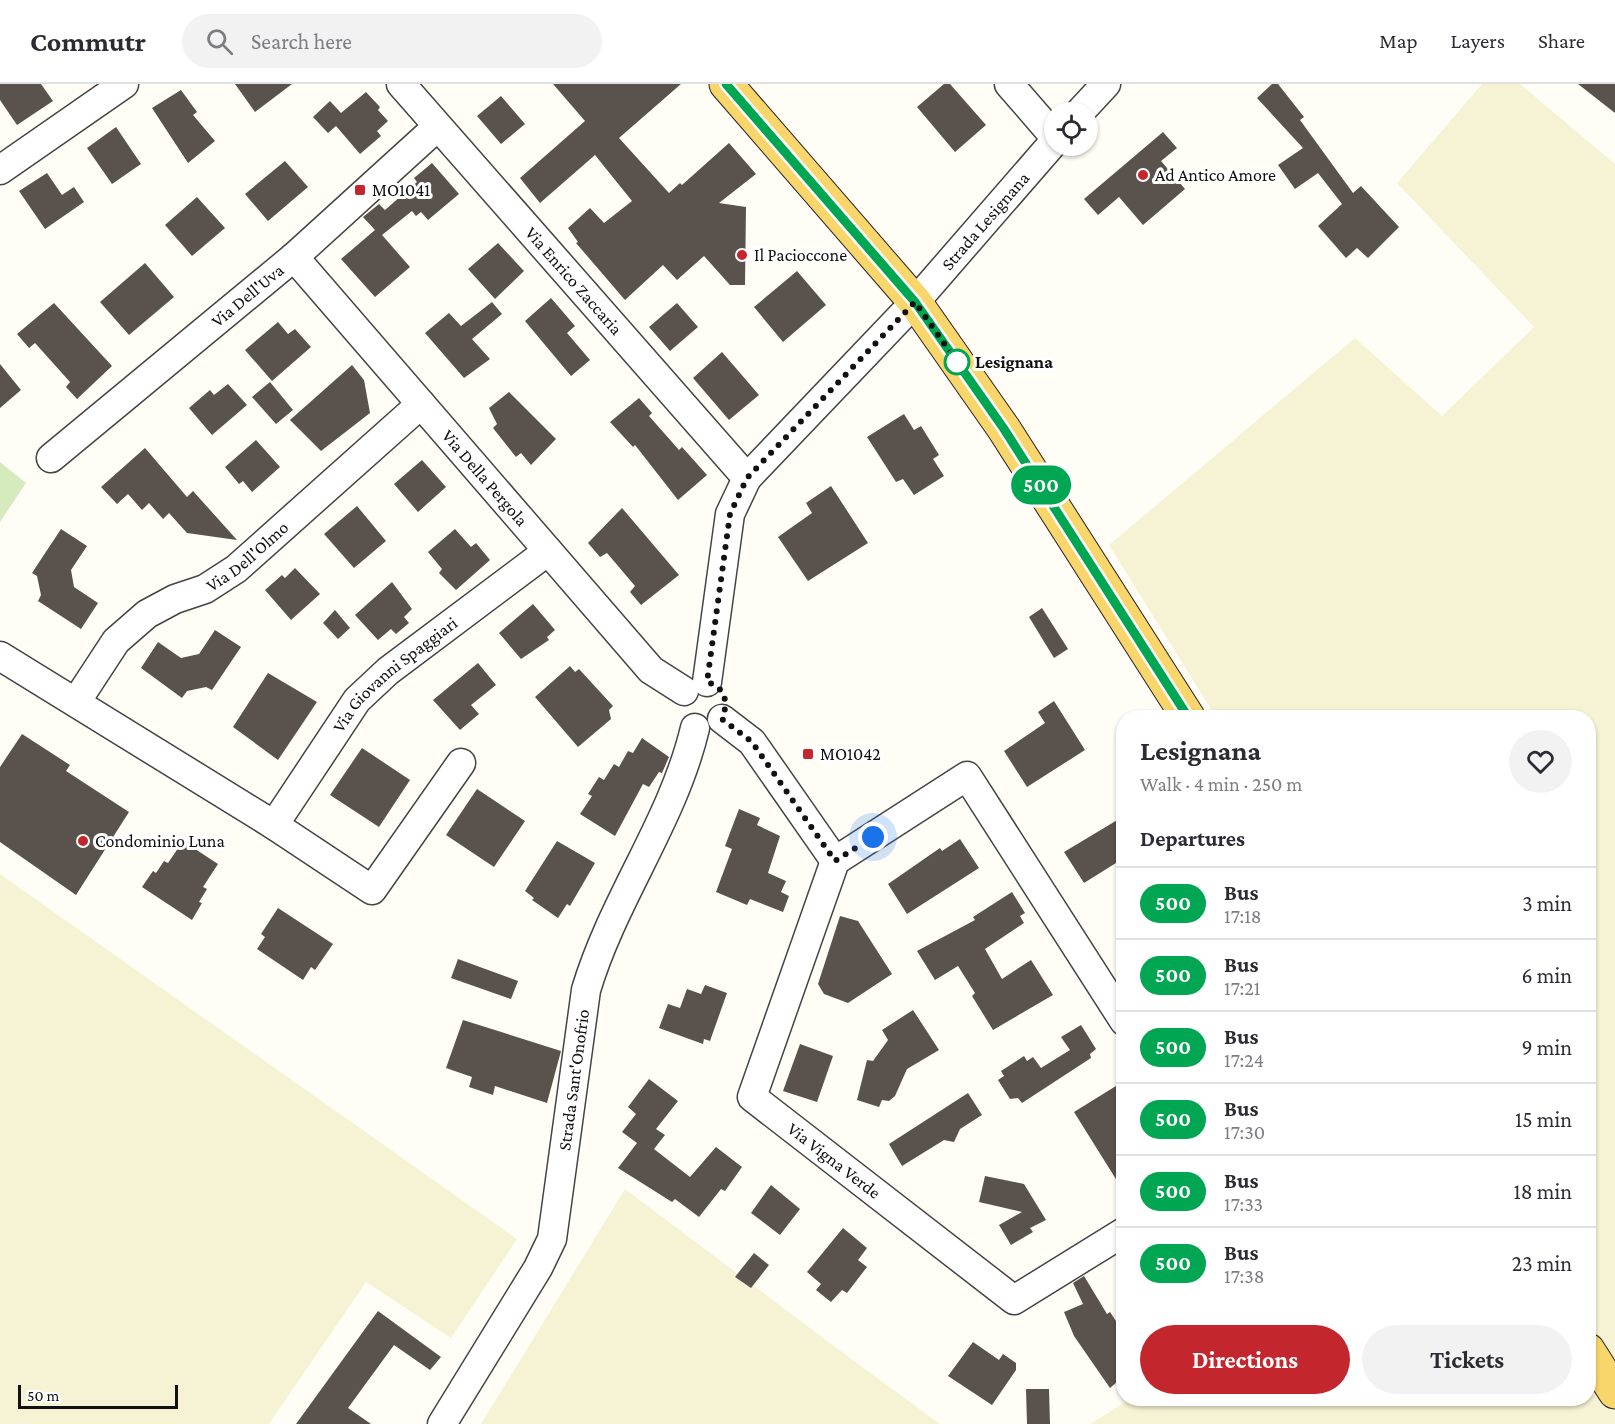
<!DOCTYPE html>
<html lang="en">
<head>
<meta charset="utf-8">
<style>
  :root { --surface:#fff; --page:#f2f2f3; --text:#2b2b33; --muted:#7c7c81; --line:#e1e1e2; --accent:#c4262e }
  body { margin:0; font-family:"Crimson Pro",serif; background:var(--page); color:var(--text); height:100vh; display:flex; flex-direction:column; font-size:22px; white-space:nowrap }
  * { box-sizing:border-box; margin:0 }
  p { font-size:20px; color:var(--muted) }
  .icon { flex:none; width:33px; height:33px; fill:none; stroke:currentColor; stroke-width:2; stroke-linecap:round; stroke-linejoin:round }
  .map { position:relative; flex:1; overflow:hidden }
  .side { position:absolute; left:1116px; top:626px; width:480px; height:696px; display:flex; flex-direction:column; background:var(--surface); border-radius:24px; box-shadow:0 2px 4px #0004 }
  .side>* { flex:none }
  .badge { padding:0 12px; border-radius:20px; font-size:21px; line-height:39px }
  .fabs { position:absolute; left:1044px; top:18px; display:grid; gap:12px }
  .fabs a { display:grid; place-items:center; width:54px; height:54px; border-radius:50%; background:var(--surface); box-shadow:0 2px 4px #0004; font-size:30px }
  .scale { position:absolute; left:18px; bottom:15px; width:160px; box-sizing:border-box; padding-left:6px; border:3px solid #111; border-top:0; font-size:16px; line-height:21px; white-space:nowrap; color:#111; -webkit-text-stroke:4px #fff; paint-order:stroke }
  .you { position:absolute; width:30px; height:30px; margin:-15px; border:4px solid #fff; border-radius:50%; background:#1a73e8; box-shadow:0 0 0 9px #1a73e833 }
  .map>.badge { position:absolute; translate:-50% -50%; box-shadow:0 0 0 3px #fff }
  h2 { padding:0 24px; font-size:22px; line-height:54px }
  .round { display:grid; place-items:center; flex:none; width:63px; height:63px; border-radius:32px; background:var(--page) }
  .head { display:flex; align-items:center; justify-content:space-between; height:102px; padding:0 24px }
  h1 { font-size:28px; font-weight:700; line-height:45px }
  .action { display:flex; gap:12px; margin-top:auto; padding:12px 24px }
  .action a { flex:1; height:69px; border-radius:36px; background:var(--accent); color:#fff; font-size:24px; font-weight:700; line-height:69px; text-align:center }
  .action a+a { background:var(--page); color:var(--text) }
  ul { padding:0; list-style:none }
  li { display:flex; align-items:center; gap:18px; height:72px; padding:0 24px; border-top:2px solid var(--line) }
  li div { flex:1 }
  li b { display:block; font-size:22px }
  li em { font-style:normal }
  li .badge { min-width:66px; font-weight:700; text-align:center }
  header { display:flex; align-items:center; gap:36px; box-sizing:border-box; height:84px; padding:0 30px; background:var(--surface); border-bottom:2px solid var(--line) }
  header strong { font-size:28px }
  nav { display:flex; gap:33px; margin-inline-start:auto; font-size:21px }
  .search { width:420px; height:54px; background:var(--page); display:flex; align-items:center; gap:15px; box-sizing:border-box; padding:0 21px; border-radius:33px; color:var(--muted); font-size:22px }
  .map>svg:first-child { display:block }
  .farmland { fill:#f6f3d4 }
  .green { fill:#d5ebbd }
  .building { fill:#5a524d }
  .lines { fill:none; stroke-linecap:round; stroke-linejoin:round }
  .minor-casing { stroke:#444; stroke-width:31 }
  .major-casing { stroke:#222; stroke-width:35 }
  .minor { stroke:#fff; stroke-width:28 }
  .major { stroke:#f9d66b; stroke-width:33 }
  .line-casing { stroke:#fff; stroke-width:14 }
  .line { stroke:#00a651; stroke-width:9 }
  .walk { stroke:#111; stroke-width:6; stroke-dasharray:0 10.8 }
  .poi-dot { fill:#c4262e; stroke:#fff; stroke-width:2 }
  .stop-dot { fill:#fff; stroke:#00a651; stroke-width:3 }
  .labels { text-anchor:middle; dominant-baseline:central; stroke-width:6; stroke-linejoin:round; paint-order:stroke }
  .poi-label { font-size:18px; fill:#111; stroke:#fff; text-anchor:start }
  .street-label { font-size:18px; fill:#111; stroke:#fff }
  .stop-label { font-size:18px; font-weight:bold; fill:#111; stroke:#fff; text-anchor:start }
</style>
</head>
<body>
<header>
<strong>Commutr</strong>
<div class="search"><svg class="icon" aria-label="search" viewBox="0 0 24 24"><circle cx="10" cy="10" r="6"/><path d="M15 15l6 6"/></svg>Search here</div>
<nav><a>Map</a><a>Layers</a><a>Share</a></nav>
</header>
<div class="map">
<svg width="1615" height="1340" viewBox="0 0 1615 1340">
  <rect width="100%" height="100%" fill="#fffdf5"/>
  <!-- farmland -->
  <g class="farmland">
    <polygon points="1482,0 1520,0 1615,80 1615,1340 1090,1340 1132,1314 1588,1314 1588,633 1216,633 1109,461 1355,254 1442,332 1534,243 1397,99"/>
    <polygon points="0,790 517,1155 451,1254 366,1198 269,1340 0,1340"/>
    <polygon points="625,1105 831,1260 940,1340 481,1340"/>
  </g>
  <!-- green -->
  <polygon class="green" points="0,378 26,399 0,438"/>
  <!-- building -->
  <g class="building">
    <polygon points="0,0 41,0 53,17 17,41 0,16"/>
    <polygon points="235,0 292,0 255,28"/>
    <polygon points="553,0 681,0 619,54 669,109 680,99 682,101 729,59 756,90 719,119 746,123 745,201 730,201 704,172 677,196 663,181 625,216 576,159 578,158 568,144 590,124 604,139 632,117 595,71 540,119 520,94 585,37"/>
    <polygon points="944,0 950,0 986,41 955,68 917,23"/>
    <polygon points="1272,0 1278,0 1304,33 1300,36 1353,109 1361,102 1399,143 1368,174 1357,164 1346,174 1318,142 1342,120 1318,89 1295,105 1278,81 1303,64 1257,14"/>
    <polygon points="1578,0 1615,0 1615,29"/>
    <polygon points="181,6 197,28 193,31 215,57 188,79 152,24"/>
    <polygon points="366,8 380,23 378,26 388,37 377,47 381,52 360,70 336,42 328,49 313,33 330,17 341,29"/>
    <polygon points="501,12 525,40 501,60 477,32"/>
    <polygon points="116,43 141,80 112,100 87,64"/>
    <polygon points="1163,48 1177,64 1161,77 1185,105 1143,141 1119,113 1098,131 1084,115"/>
    <polygon points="285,77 308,103 268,137 245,110"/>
    <polygon points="432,79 459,110 428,136 421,128 416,132 412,127 382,151 410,183 375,213 341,175 375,146 363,133 379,120 385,126 417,98 414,94"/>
    <polygon points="47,89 62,111 74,103 84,118 45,145 19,107"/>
    <polygon points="197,113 225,144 192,172 165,141"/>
    <polygon points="498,159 524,187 495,215 468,185"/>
    <polygon points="145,179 174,213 129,251 100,218"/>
    <polygon points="797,187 826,221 783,258 754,223"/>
    <polygon points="551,214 575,242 567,249 590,276 571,292 525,237"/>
    <polygon points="492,218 502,230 472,255 490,275 464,294 425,249 449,229 461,242"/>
    <polygon points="54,219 112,282 77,315 66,303 70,298 35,259 29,264 17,250"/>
    <polygon points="677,219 698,243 670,267 649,243"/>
    <polygon points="278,238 288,250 295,245 311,263 272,297 245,266"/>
    <polygon points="722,268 759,311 729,336 693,294"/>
    <polygon points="0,280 21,306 0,324"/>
    <polygon points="352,281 364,296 370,329 321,367 290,336"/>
    <polygon points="270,298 293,326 276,340 252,313"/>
    <polygon points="228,300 247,321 212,351 189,324 210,306 214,311"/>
    <polygon points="509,308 556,355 531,381 521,369 516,373 493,344 497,340 489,324"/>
    <polygon points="639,314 652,329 649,332 679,366 682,363 707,391 678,416 635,361 633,363 610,338"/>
    <polygon points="904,330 914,346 921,342 939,371 933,375 944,392 914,411 903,395 896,398 867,353"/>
    <polygon points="256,356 280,383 252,408 243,397 239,400 225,383"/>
    <polygon points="145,364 187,413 193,407 237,456 187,449 169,429 163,435 149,419 142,426 128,410 117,420 101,403"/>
    <polygon points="422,376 446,403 418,428 394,400"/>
    <polygon points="831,402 868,459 808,497 778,453 812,429 806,419"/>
    <polygon points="357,422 386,457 354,484 324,450"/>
    <polygon points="622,424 679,491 641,521 630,508 635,502 607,469 600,473 588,459"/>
    <polygon points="61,445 87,462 71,486 74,503 98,519 81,545 38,517 41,511 37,492 32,489"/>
    <polygon points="455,445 471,463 476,459 490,476 456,506 439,489 442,485 428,468"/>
    <polygon points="295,484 320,510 291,536 265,506 282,491 285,494"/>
    <polygon points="392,498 412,525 404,533 409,539 396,550 391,545 378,556 355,531"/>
    <polygon points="533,520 555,546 547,553 549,556 521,575 499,549"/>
    <polygon points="1042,524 1068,565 1054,574 1029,533"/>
    <polygon points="335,526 350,544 338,555 323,539"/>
    <polygon points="215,546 241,563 212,606 206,603 187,607 182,614 141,584 158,558 181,574 199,570"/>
    <polygon points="478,579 496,601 471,621 479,630 460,646 433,616"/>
    <polygon points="570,582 575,588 579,585 613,622 609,626 611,635 578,663 535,613"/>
    <polygon points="268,589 317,618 278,676 233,643"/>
    <polygon points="1054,617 1085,666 1027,703 1004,667 1045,639 1038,628"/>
    <polygon points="22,650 70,681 66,687 129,728 76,811 0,758 0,683"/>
    <polygon points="642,654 669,673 662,689 659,688 649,703 643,700 615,752 580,730 592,712 588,710 599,693 604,696 614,680 619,683 628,667 633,669"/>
    <polygon points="362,664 410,696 379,743 330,711"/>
    <polygon points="477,705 525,737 494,783 446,751"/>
    <polygon points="739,725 760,734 757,741 780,752 768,789 786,797 781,808 789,812 783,828 750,815 747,821 716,808 732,765 725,762"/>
    <polygon points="1124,732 1124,774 1084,799 1064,768"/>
    <polygon points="960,755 979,784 907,830 888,800 940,764 942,767"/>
    <polygon points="183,757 218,780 203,803 207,805 199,818 202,819 192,836 142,803 153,787 156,789 164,777 168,779"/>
    <polygon points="557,757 595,779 570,822 567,820 558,834 532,816 534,814 525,807"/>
    <polygon points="1012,808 1025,829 1020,832 1024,839 985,865 1002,895 1031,876 1053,911 993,946 972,912 975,909 958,882 935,896 917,867 975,836 973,833"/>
    <polygon points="278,824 333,860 315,886 311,883 303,896 257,865 265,853 261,850"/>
    <polygon points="840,832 858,837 892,890 848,919 824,910 818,900"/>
    <polygon points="458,875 518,897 511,915 451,894"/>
    <polygon points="705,901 727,909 710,957 704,955 703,960 659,944 668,920 680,924 687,905 701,910"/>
    <polygon points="913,926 939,966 907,985 895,1012 889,1017 882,1016 879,1023 857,1016 867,976 873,977 888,956 882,946"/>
    <polygon points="463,936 561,967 547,1019 495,1002 493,1011 469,1003 472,993 446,984"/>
    <polygon points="1081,941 1096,965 1090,970 1091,974 1022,1019 1018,1014 1010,1015 998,996 1004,992 1001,987 1024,972 1027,977 1033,973 1041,984 1070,966 1061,953"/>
    <polygon points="800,960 833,972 817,1018 783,1007"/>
    <polygon points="649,995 678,1017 656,1045 665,1051 654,1065 690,1093 716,1063 742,1083 725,1107 721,1105 699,1133 675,1115 672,1118 618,1084 637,1059 622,1048 636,1030 628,1023"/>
    <polygon points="1124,997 1124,1108 1074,1028"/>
    <polygon points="968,1009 982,1031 960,1045 954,1058 944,1056 902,1082 889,1060"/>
    <polygon points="985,1092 1024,1100 1046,1136 1030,1144 1033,1148 1011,1161 999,1141 1022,1128 979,1118"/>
    <polygon points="771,1101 800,1125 780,1151 751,1129"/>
    <polygon points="843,1144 867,1164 858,1176 867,1183 847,1209 842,1206 831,1218 816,1206 821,1200 807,1188"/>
    <polygon points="754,1169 769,1181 751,1204 735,1193"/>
    <polygon points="1084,1192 1107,1230 1110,1228 1124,1249 1124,1292 1110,1304 1074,1252 1064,1228 1083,1220 1073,1199"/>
    <polygon points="378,1227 441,1273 430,1286 394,1261 348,1324 371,1340 296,1340"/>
    <polygon points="973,1258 999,1276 1003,1270 1016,1279 1016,1286 992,1321 948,1292"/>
    <polygon points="1026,1305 1049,1305 1050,1340 1027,1340"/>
  </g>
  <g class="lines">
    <defs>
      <g id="minor">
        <path id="s1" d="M401 0 747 394"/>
        <polyline points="1009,0 1054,52"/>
        <polyline points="1080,28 1106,0"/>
        <polyline points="0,86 124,0"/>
        <path id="s2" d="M294 173 651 586 684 607"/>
        <path id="s3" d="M51 374 294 173 437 43"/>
        <polyline points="0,572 274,741 372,806 461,679"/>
        <path id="s4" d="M707 598 730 430 747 394 915 218 1054 58"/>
        <path id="s5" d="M76 618 116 557 147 530 175 515 205 505 236 485 421 320"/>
        <polyline points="722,635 752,658 835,777"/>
        <path id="s6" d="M274 741 357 616 388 587 548 467"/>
        <path id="s7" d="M1124 937 967 692 835 777 752 1013 1014 1216 1124 1148"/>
        <path id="s8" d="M442 1340 538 1184 552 1155 586 906C613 815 673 737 695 644"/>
      </g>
      <g id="major">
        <polyline points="726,0 915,218 1004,345 1188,633"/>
        <polyline points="1588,1266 1615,1308"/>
      </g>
    </defs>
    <!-- minor casing -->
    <use href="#minor" class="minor-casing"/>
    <!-- major casing -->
    <use href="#major" class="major-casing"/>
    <!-- minor -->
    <use href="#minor" class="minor"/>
    <!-- major -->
    <use href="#major" class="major"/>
  </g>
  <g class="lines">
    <defs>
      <polyline id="line" points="726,0 915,218 1004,345 1188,633"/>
    </defs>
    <!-- line casing -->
    <use href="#line" class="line-casing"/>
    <!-- line -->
    <use href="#line" class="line"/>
    <!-- walk -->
    <path class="walk" d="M873 753 835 777 752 658 722 635C729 618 725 603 707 598L730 430 747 394 915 218 957 278"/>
  </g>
  <!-- markers -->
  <g class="poi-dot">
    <circle cx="1143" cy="91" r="6"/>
    <rect x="354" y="100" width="12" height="12" rx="3"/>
    <circle cx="742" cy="171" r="6"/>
    <rect x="802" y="664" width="12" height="12" rx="3"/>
    <circle cx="83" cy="757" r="6"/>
  </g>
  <circle class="stop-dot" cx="957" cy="278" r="12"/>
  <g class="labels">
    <!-- poi labels -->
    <g class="poi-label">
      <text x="1155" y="91">Ad Antico Amore</text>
      <text x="372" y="106">MO1041</text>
      <text x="754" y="171">Il Pacioccone</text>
      <text x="820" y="670">MO1042</text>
      <text x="95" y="757">Condominio Luna</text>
    </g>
    <!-- street labels -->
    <g class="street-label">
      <text stroke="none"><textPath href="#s4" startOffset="560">Strada Lesignana</textPath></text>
      <text stroke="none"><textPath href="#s1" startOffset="262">Via Enrico Zaccaria</textPath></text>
      <text stroke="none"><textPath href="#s3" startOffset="255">Via Dell'Uva</textPath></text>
      <text stroke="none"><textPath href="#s2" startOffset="292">Via Della Pergola</textPath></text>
      <text stroke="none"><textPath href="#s5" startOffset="231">Via Dell'Olmo</textPath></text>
      <text stroke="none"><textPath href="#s6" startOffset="195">Via Giovanni Spaggiari</textPath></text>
      <text stroke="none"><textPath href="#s8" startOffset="376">Strada Sant'Onofrio</textPath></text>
      <text stroke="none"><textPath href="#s7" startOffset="802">Via Vigna Verde</textPath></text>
    </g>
    <!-- stop labels -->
    <g class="stop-label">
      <text x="975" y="278">Lesignana</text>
    </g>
  </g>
</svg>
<div class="fabs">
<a><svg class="icon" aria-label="locate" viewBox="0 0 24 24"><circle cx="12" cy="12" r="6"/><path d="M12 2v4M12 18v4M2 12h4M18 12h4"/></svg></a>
</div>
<div class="scale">50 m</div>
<div class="you" style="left:873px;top:753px"></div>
<b class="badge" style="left:1041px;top:401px;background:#00a651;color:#fff">500</b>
<section class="side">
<div class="head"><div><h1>Lesignana</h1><p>Walk · 4 min · 250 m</p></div><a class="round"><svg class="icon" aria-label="heart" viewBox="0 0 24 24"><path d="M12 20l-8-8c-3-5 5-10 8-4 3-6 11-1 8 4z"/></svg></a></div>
<h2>Departures</h2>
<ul>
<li><span class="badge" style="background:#00a651;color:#fff">500</span><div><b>Bus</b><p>17:18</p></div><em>3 min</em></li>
<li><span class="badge" style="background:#00a651;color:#fff">500</span><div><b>Bus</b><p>17:21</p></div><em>6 min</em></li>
<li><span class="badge" style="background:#00a651;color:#fff">500</span><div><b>Bus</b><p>17:24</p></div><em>9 min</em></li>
<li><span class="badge" style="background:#00a651;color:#fff">500</span><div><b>Bus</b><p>17:30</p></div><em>15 min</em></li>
<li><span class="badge" style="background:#00a651;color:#fff">500</span><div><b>Bus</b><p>17:33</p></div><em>18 min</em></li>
<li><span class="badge" style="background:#00a651;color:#fff">500</span><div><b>Bus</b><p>17:38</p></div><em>23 min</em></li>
</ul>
<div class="action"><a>Directions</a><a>Tickets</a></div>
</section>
</div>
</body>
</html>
